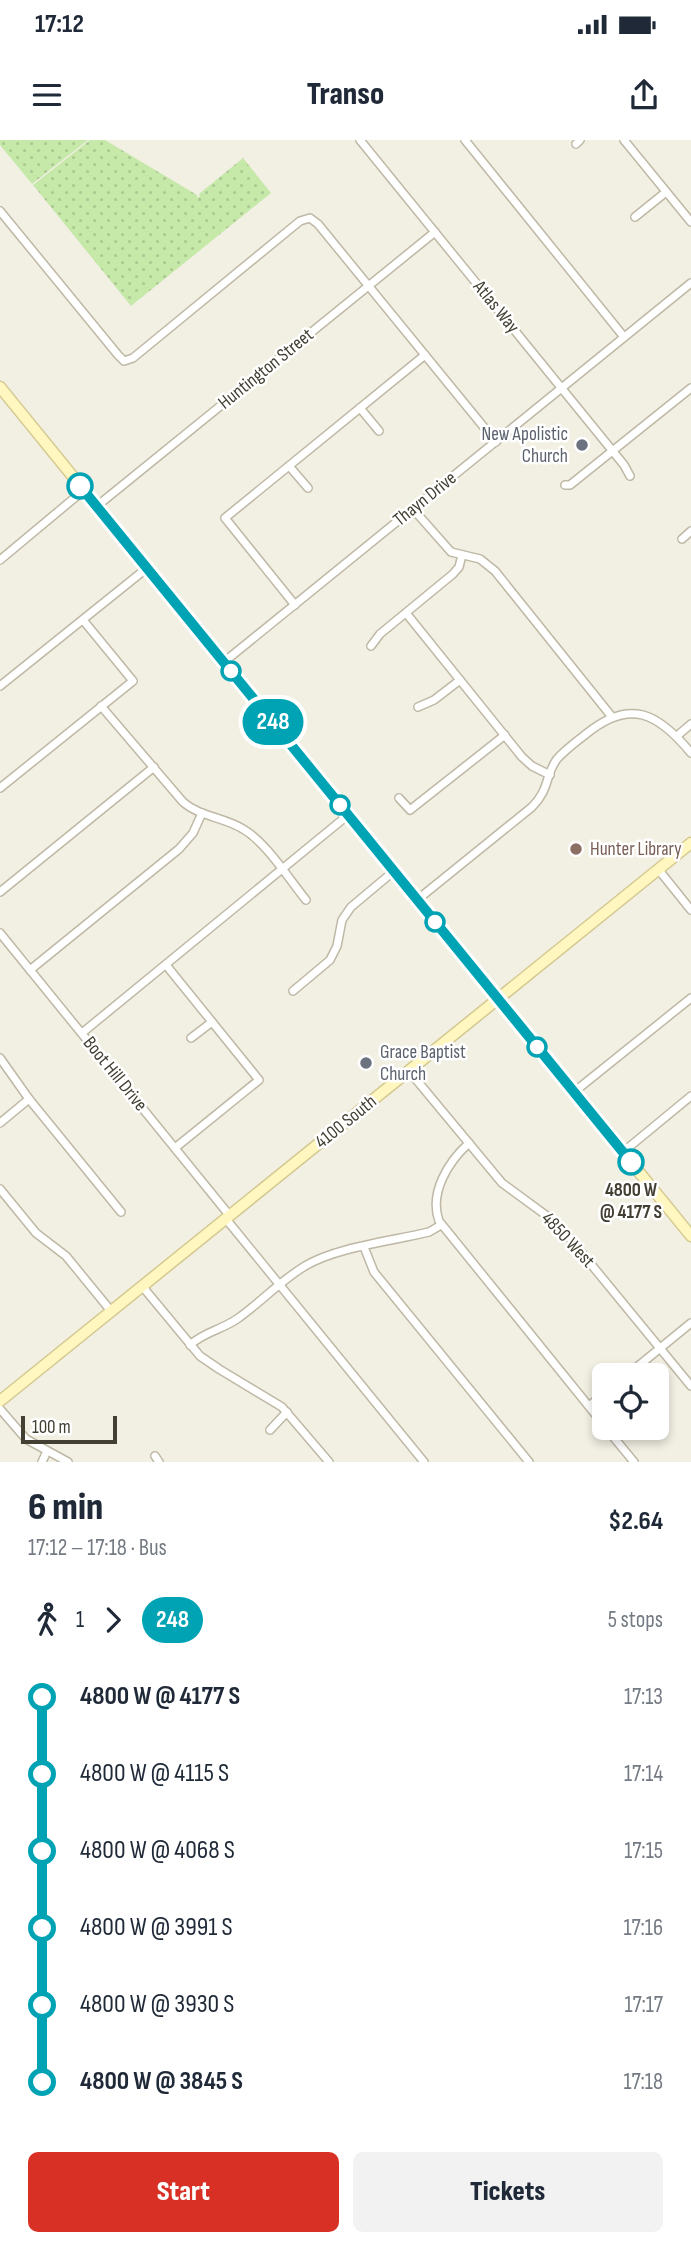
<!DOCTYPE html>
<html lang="en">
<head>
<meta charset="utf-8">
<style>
  :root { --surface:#fff; --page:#f2f2f3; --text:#1f2937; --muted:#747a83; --accent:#d93025 }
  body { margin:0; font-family:"Sofia Sans Condensed",sans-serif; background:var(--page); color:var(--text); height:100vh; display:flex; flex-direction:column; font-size:26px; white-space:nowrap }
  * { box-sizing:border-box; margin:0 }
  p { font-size:23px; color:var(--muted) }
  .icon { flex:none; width:38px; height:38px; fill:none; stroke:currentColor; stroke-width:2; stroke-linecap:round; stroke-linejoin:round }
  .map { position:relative; height:1322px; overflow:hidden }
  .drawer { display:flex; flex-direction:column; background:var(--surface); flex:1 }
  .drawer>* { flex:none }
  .badge { padding:0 14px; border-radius:23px; font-size:24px; line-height:46px }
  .tools { position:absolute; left:592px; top:1223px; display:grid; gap:14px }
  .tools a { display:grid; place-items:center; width:77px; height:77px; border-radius:10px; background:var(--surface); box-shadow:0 4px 10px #0003; font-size:35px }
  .scale { position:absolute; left:21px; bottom:18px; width:96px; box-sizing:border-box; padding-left:7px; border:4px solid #443f33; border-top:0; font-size:19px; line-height:24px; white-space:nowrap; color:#443f33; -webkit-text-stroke:5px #fff; paint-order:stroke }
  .map>.badge { position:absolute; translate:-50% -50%; box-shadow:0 0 0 4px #fff }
  .legs { display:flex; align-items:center; gap:10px; height:77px; padding:0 28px; font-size:23px }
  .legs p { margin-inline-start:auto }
  .overview { display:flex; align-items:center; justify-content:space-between; height:119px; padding:0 28px }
  h1 { font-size:38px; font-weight:800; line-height:52px }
  .button { display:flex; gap:14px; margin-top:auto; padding:14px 28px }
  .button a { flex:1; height:80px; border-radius:10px; background:var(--accent); color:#fff; font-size:28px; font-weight:800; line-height:80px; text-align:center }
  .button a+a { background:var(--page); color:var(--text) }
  ul { padding:0 28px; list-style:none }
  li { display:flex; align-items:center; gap:24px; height:77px; font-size:26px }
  li i { display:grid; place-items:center; width:10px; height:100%; margin:0 9px; background:currentColor }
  li i::after { content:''; width:18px; height:18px; margin:-9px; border:5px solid; border-radius:50%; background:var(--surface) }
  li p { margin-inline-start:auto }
  li:first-child i { background:linear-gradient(#0000 50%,currentColor 0) }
  li:last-child i { background:linear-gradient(currentColor 50%,#0000 0) }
  .status { display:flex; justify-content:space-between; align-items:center; height:49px; padding:0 35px; background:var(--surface); direction:ltr }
  .status svg { height:19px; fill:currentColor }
  header { display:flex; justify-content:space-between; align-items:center; height:91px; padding:0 28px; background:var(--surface); font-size:32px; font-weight:800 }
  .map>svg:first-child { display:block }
  .grass { fill:url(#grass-dots) }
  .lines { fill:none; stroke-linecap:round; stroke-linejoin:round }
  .street-casing { stroke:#beb8a5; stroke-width:10 }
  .secondary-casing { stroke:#d4c990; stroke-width:13 }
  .street { stroke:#fff; stroke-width:7 }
  .secondary { stroke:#fff6c0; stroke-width:10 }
  .line-1-casing { stroke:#fff; stroke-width:16 }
  .line-1 { stroke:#00a3b4; stroke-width:10 }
  .worship-dot { fill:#6b7280; stroke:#fff; stroke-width:2.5 }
  .stop-1-dot { fill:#fff; stroke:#00a3b4; stroke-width:3.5 }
  .education-dot { fill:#8d6e63; stroke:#fff; stroke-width:2.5 }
  .labels { text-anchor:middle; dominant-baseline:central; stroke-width:5; stroke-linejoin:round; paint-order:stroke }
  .street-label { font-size:19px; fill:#443f33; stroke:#fff }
  .worship-label { font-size:19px; fill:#5b616d; stroke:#fff; text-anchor:end }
  .education-label { font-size:19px; fill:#785e54; stroke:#fff; text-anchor:start }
  .stop-label { font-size:19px; font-weight:bold; fill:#443f33; stroke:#fff }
</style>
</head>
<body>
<div class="status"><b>17:12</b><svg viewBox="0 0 49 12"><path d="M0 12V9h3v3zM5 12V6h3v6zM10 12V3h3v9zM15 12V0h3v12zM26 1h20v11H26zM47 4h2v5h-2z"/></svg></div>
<header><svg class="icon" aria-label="menu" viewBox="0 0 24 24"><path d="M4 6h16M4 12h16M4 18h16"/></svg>Transo<svg class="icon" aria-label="share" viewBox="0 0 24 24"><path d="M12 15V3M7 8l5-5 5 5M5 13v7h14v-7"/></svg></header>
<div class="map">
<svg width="691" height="1322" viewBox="0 0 691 1322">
  <defs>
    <pattern id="grass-dots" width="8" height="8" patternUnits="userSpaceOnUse" patternTransform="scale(1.75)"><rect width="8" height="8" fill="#c6e9a9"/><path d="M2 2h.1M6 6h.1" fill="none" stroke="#abc992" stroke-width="1.8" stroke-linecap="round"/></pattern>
  </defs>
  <rect width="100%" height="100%" fill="#f2efe3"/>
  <!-- grass -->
  <g class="grass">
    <polygon points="0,0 88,0 32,44 0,5"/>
    <polygon points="90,0 105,0 197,55 197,58 200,56 199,54 243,18 271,53 131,166 33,45"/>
  </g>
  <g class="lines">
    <defs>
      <g id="street">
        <polyline points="360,0 624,325 630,336"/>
        <polyline points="465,0 624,197"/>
        <polyline points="624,0 691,82"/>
        <polyline points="576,4 580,0"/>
        <polyline points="0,71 118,215 124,221 133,218 300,81 310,78 318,84 496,302"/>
        <polyline points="635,77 666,52"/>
        <polyline points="360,268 379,291"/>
        <polyline points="289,326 308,348"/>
        <polyline points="565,345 570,345 691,248"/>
        <polyline points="97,366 435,92"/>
        <polyline points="413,369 451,412 480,419 495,431 612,577"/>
        <polyline points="682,399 691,391"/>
        <polyline points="0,420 84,350"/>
        <polyline points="295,465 225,378 425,215"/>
        <polyline points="406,473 522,617 532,626 550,635"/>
        <polyline points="371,506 380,494 453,434 459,427 462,415"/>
        <polyline points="224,522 691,143"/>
        <polyline points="0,546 147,428"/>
        <path d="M101 566 183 662C200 677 224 677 243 689 267 703 288 738 306 760"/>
        <polyline points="418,567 434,560 460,540"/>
        <polyline points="677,596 691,584"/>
        <polyline points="0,648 133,541 83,480"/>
        <polyline points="399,658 410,670 505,595"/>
        <polyline points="658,729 691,770"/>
        <polyline points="0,752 154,627"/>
        <path d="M417 760 532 667C550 649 545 635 557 619 565 610 576 602 586 594 630 558 658 573 691 613"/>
        <polyline points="0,793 230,1076"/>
        <polyline points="166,825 259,940 175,1008"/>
        <polyline points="30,830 179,709 193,693 202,673"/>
        <polyline points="293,851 330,820 337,806 342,780 351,767 394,731"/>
        <polyline points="82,893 348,675"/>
        <polyline points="191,898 212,882"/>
        <polyline points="0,918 29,959 121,1072"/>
        <polyline points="409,931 502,1043 547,1076 567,1095 691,1246"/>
        <polyline points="574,952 691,858"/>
        <polyline points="0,983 29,959"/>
        <path d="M469 1003C448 1022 429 1053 439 1081L604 1285"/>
        <polyline points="623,1012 691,956"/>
        <polyline points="0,1049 36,1093 66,1116 111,1171"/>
        <polyline points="226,1079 424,1322"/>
        <polyline points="364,1107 374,1132 529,1322"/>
        <polyline points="142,1146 200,1216 219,1229 282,1267 329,1322"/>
        <path d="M190 1205C204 1192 221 1190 237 1179 260 1163 280 1141 305 1126 337 1107 392 1101 429 1092L441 1085"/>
        <polyline points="626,1236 691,1183"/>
        <polyline points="589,1266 604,1254"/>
        <polyline points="0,1269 26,1299 68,1322"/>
        <polyline points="606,1288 634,1322"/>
        <polyline points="270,1290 287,1272"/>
        <polyline points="155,1316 159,1322"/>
        <polyline points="42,1322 47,1311"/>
      </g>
      <g id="secondary">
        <polyline points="0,247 691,1096"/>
        <polyline points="0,1261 691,703"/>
      </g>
    </defs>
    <!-- street casing -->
    <use href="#street" class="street-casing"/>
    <!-- secondary casing -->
    <use href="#secondary" class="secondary-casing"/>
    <!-- street -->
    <use href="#street" class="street"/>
    <!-- secondary -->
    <use href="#secondary" class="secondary"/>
  </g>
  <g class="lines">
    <defs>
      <polyline id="line-1" points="80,346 631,1022"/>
    </defs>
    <!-- line-1 casing -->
    <use href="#line-1" class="line-1-casing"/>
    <!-- line-1 -->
    <use href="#line-1" class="line-1"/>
  </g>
  <!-- markers -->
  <g class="worship-dot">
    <circle cx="582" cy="305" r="7"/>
    <circle cx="366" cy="923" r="7"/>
  </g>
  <g class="stop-1-dot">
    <circle cx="80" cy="346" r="12"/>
    <circle cx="231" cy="531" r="9"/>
    <circle cx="340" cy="665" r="9"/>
    <circle cx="435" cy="782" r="9"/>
    <circle cx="537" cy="907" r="9"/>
    <circle cx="631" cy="1022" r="12"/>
  </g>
  <circle class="education-dot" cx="576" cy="709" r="7"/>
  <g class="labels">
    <!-- street labels -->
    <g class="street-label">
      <text transform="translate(496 167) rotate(51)">Atlas Way</text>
      <text transform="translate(266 229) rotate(-39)">Huntington Street</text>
      <text transform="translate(425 359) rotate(-39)">Thayn Drive</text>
      <text transform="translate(115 934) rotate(51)">Boot Hill Drive</text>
      <text transform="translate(346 982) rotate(-39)">4100 South</text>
      <text transform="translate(568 1100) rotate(47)">4850 West</text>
    </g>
    <!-- worship labels -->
    <g class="worship-label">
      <text x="568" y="294">New Apolistic<tspan x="568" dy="22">Church</tspan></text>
      <text x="380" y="912" text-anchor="start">Grace Baptist<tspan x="380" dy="22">Church</tspan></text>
    </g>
    <!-- education labels -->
    <g class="education-label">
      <text x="590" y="709">Hunter Library</text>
    </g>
    <!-- stop labels -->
    <g class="stop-label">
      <text x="631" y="1050">4800 W<tspan x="631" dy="22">@ 4177 S</tspan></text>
    </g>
  </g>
</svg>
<div class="tools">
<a><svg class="icon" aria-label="locate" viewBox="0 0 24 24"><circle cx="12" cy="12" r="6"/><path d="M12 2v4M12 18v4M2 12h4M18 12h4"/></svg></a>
</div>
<div class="scale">100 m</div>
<b class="badge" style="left:273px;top:582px;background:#00a3b4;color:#fff">248</b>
</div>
<section class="drawer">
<div class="overview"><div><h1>6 min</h1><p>17:12 – 17:18 · Bus</p></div><b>$2.64</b></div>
<div class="legs"><svg class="icon" aria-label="walk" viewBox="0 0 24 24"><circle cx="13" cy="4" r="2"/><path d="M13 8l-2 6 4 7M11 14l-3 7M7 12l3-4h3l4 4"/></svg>1<svg class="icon" aria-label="forward" viewBox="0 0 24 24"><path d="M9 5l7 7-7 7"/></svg><b class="badge" style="background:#00a3b4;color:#fff">248</b><p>5 stops</p></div>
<ul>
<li><i style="color:#00a3b4"></i><b>4800 W @ 4177 S</b><p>17:13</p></li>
<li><i style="color:#00a3b4"></i><span>4800 W @ 4115 S</span><p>17:14</p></li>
<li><i style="color:#00a3b4"></i><span>4800 W @ 4068 S</span><p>17:15</p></li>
<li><i style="color:#00a3b4"></i><span>4800 W @ 3991 S</span><p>17:16</p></li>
<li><i style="color:#00a3b4"></i><span>4800 W @ 3930 S</span><p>17:17</p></li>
<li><i style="color:#00a3b4"></i><b>4800 W @ 3845 S</b><p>17:18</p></li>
</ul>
<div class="button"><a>Start</a><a>Tickets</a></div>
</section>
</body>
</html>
